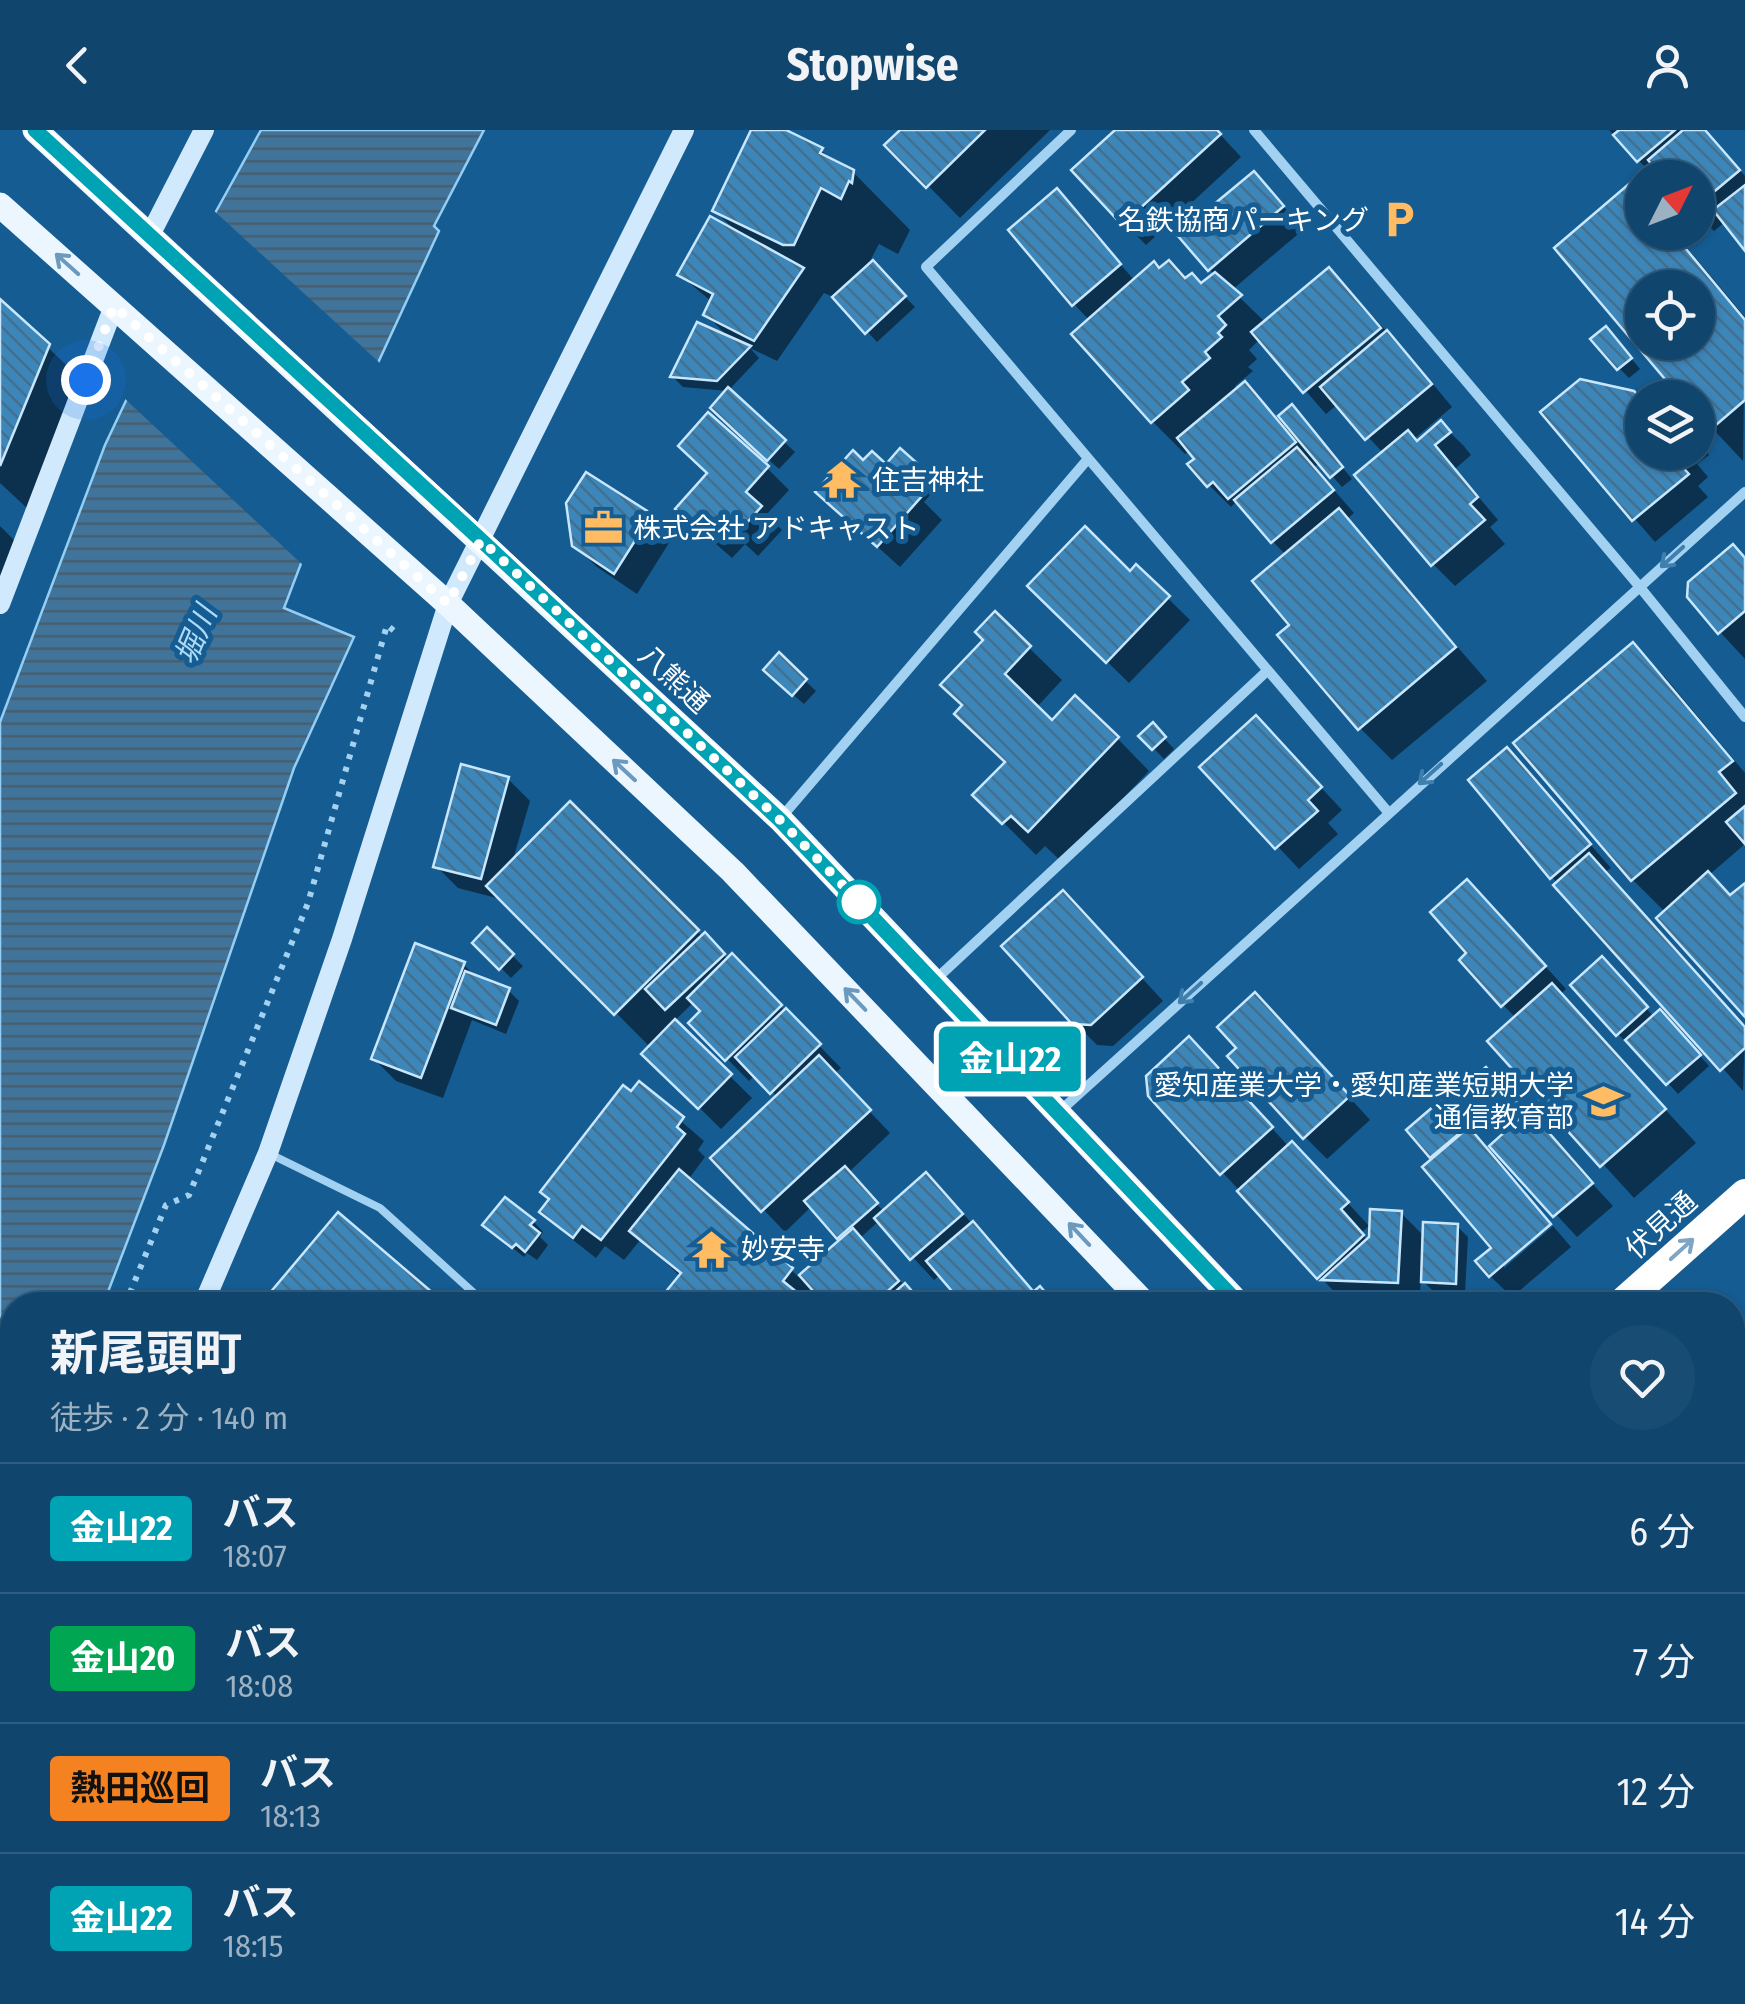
<!DOCTYPE html>
<html lang="ja">
<head>
<meta charset="utf-8">
<style>
  :root { --surface:#10456e; --page:#194c73; --text:#f1f3f6; --muted:#9cb1c2; --line:#305d81 }
  body { margin:0; font-family:"Fira Sans Condensed","Noto Sans JP",sans-serif; background:var(--page); color:var(--text); height:100vh; display:flex; flex-direction:column; font-size:38px; white-space:nowrap }
  * { box-sizing:border-box; margin:0 }
  p { font-size:32px; color:var(--muted) }
  .icon { flex:none; width:55px; height:55px; fill:none; stroke:currentColor; stroke-width:2; stroke-linecap:round; stroke-linejoin:round }
  .map { position:relative; flex:1; overflow:hidden }
  .details { position:absolute; left:0px; top:1162px; width:1745px; height:712px; display:flex; flex-direction:column; background:var(--surface); border-radius:40px 40px 0 0; box-shadow:0 2px 8px #0004,0 0 0 2px var(--line) }
  .details>* { flex:none }
  .badge { padding:0 20px; border-radius:8px; font-size:35px; line-height:65px }
  .needle { width:65px; rotate:48deg }
  .tools { position:absolute; left:1625px; top:30px; display:grid; gap:20px }
  .tools a { display:grid; place-items:center; width:90px; height:90px; border-radius:50%; background:var(--surface); box-shadow:0 2px 8px #0004,0 0 0 2px var(--line); font-size:50px }
  .you { position:absolute; width:50px; height:50px; margin:-25px; border:8px solid #fff; border-radius:50%; background:#1a73e8; box-shadow:0 0 0 15px #1a73e833 }
  .map>.badge { position:absolute; translate:-50% -50%; box-shadow:0 0 0 5px #fff }
  .round { display:grid; place-items:center; flex:none; width:105px; height:105px; border-radius:52px; background:var(--page) }
  .overview { display:flex; align-items:center; justify-content:space-between; height:170px; padding:0 50px }
  h1 { font-size:48px; font-weight:700; line-height:75px }
  ul { padding:0; list-style:none }
  li { display:flex; align-items:center; gap:30px; height:130px; padding:0 50px; border-top:2px solid var(--line) }
  li div { flex:1 }
  li b { display:block; font-size:38px }
  li em { font-style:normal }
  li .badge { min-width:110px; font-weight:700; text-align:center }
  header { display:flex; justify-content:space-between; align-items:center; height:130px; padding:0 50px; background:var(--surface); font-size:45px; font-weight:700 }
  .map>svg:first-child { display:block }
  .water { fill:url(#water-rules); stroke:#94cef4; stroke-width:2.5 }
  .pier { fill:#155c92 }
  .shadow { fill:#0007; fill-rule:evenodd }
  .building { fill:url(#building-back-hatch); stroke:#c9e7fc; stroke-width:2.5; fill-rule:evenodd }
  .lines { fill:none; stroke-linecap:round; stroke-linejoin:round }
  .path { stroke:#a2d1f1; stroke-width:6; stroke-dasharray:5 8; stroke-linecap:butt }
  .lane { stroke:#a2d1f1; stroke-width:8 }
  .street { stroke:#a2d1f1; stroke-width:10 }
  .secondary { stroke:#d1e9fc; stroke-width:20 }
  .primary { stroke:#ecf6ff; stroke-width:25 }
  .highway { stroke:#fff; stroke-width:30 }
  .oneway { stroke:#6b9abe }
  .oneway2 { stroke:#3f7fae }
  .oneway3 { stroke:#7ea5c3 }
  .line-casing { stroke:#fff; stroke-width:22 }
  .line { stroke:#00a3b4; stroke-width:15 }
  .walk { stroke:#fff; stroke-width:10; stroke-dasharray:0 18 }
  .stop-dot { fill:#fff; stroke:#00a3b4; stroke-width:5 }
  .labels { text-anchor:middle; dominant-baseline:central; stroke-width:10; stroke-linejoin:round; paint-order:stroke }
  .poi-label { font-size:28px; fill:#fff; stroke:#155c92; text-anchor:start }
  .street-label { font-size:28px; fill:#fff; stroke:#155c92 }
  .water-label { font-size:30px; font-style:italic; fill:#aedaf8; stroke:#155c92 }
</style>
</head>
<body>
<header><svg class="icon" aria-label="back" viewBox="0 0 24 24"><path d="M15 5l-7 7 7 7"/></svg>Stopwise<svg class="icon" aria-label="person" viewBox="0 0 24 24"><circle cx="12" cy="8" r="4"/><path d="M4 21q1-7 8-7t8 7"/></svg></header>
<div class="map">
<svg width="1745" height="1874" viewBox="0 0 1745 1874">
  <defs>
    <pattern id="water-rules" width="6" height="5" patternUnits="userSpaceOnUse" patternTransform="scale(2.5)"><rect width="6" height="5" fill="#41749a"/><path d="M0 2.5h6" fill="none" stroke="#475e6f"/></pattern>
    <pattern id="building-back-hatch" width="6" height="6" patternUnits="userSpaceOnUse" patternTransform="scale(2.5)"><rect width="6" height="6" fill="#3d86ba"/><path d="M-1 5l2 2M0 0l6 6M5-1l2 2" fill="none" stroke="#436f8e"/></pattern>
  </defs>
  <rect width="100%" height="100%" fill="#155c92"/>
  <!-- water -->
  <polygon class="water" points="261,0 484,0 434,96 439,101 377,235 284,478 354,507 294,638 164,1015 103,1175 12,1175 12,1413 0,1446 0,592 105,315 214,85"/>
  <!-- pier -->
  <polygon class="pier" points="212,79 382,235 305,437 122,266"/>
  <!-- shadow -->
  <g class="shadow">
    <polygon points="754,0 780,0 821,20 834,33 853,42 910,100 898,124 879,114 870,131 915,177 877,212 836,168 824,163 777,231 750,218 759,228 728,261 683,257 673,247 730,209 706,184 712,172 680,145 735,100 715,81"/>
    <polygon points="904,0 1050,0 960,88 888,15"/>
    <polygon points="1118,0 1216,0 1241,27 1146,115 1124,93"/>
    <polygon points="1609,0 1704,0 1745,46 1745,117 1725,92 1714,101 1698,85 1698,48 1656,36 1649,41"/>
    <polygon points="1254,44 1304,99 1232,160 1266,193 1329,140 1409,225 1452,277 1414,309 1418,313 1441,294 1463,315 1471,325 1455,339 1498,390 1490,397 1505,414 1455,456 1433,434 1384,324 1338,274 1326,284 1260,209 1249,220 1257,229 1248,237 1253,241 1235,256 1239,260 1245,254 1278,289 1291,278 1302,288 1352,349 1342,357 1320,332 1314,337 1354,383 1347,389 1487,551 1392,630 1360,598 1293,495 1286,425 1235,373 1231,377 1209,355 1191,334 1197,330 1190,320 1185,324 1153,292 1075,204 1090,191 1074,174 1057,62 1135,151 1160,140 1202,156 1215,145 1209,139"/>
    <path d="M1630 57 1642 69V102H1674L1745 187 1743 331 1698 283V268H1684L1557 118ZM1642 158H1698V212H1642Z"/>
    <polygon points="0,172 81,249 28,379 0,353"/>
    <polygon points="1616,210 1640,239 1629,248 1619,238"/>
    <polygon points="729,261 795,322 779,339 723,288"/>
    <polygon points="1633,263 1642,272 1642,322 1698,322 1698,312 1709,325 1697,334 1708,347 1698,356 1708,367 1655,412 1543,283"/>
    <polygon points="900,322 937,357 924,372 942,390 900,437 840,383 863,334 886,337"/>
    <polygon points="767,338 789,360 766,385 782,400 758,426 745,414 732,428 700,400"/>
    <polygon points="650,386 672,408 637,464 597,437 574,415"/>
    <polygon points="0,396 16,412 0,453"/>
    <polygon points="1745,430 1745,529 1720,502"/>
    <polygon points="1137,438 1190,490 1129,553 1030,456 1131,444"/>
    <polygon points="995,485 1062,550 1036,578 1052,593 1117,608 1149,641 1062,732 1045,716 1036,725 976,665 1007,632 965,576"/>
    <polygon points="1632,515 1665,547 1745,643 1745,714 1709,745 1731,767 1745,757 1745,883 1666,783 1633,750 1517,613"/>
    <polygon points="779,526 816,561 804,574 776,550"/>
    <polygon points="1153,596 1174,619 1164,629 1142,606"/>
    <polygon points="1277,610 1342,680 1328,693 1338,704 1299,739 1203,637"/>
    <polygon points="1507,620 1611,738 1605,742 1745,898 1743,961 1552,747 1471,651"/>
    <polygon points="508,649 530,671 512,733 570,675 703,807 729,830 732,827 841,938 834,944 890,1003 848,1043 884,1082 948,1067 1035,1163 1055,1175 950,1175 960,1166 941,1144 934,1150 879,1091 860,1108 923,1175 658,1175 681,1147 641,1109 624,1130 605,1116 596,1128 564,1103 542,1081 639,955 704,1011 698,1020 705,1027 688,1050 800,1148 842,1110 812,1076 785,1102 714,1028 778,968 756,944 749,951 692,893 703,881 694,872 674,891 752,968 721,999 645,924 651,918 504,770 458,758 436,736"/>
    <polygon points="1489,774 1566,859 1560,865 1696,1013 1634,1068 1491,911 1516,888 1503,875 1470,823"/>
    <polygon points="1085,786 1163,871 1113,916 1097,915 1074,892"/>
    <polygon points="487,801 523,836 511,848 476,813"/>
    <polygon points="463,834 478,849 508,860 519,871 506,904 472,890 443,968 396,951 374,929"/>
    <polygon points="1612,840 1654,887 1670,893 1709,936 1678,964 1631,912 1628,914 1618,904"/>
    <polygon points="1277,887 1370,990 1327,1029 1305,1007"/>
    <polygon points="1211,931 1289,1017 1314,1036 1369,1096 1361,1103 1371,1114 1401,1083 1425,1107 1457,1096 1468,1107 1465,1163 1434,1162 1421,1149 1419,1174 1341,1169 1150,965"/>
    <polygon points="1496,950 1613,1076 1577,1107 1493,1016 1511,1000 1469,954"/>
    <polygon points="1453,983 1549,1092 1504,1131 1504,1138 1553,1096 1571,1117 1512,1167 1490,1146 1494,1119 1435,1029 1410,1000"/>
    <polygon points="533,1091 543,1102 540,1107 548,1115 537,1130 527,1123 524,1127 496,1105"/>
    <polygon points="593,1165 605,1175 585,1175"/>
    <polygon points="201,1862 347,1862 339,1874 206,1874 199,1867"/>
    <polygon points="503,1862 542,1862 563,1874 508,1874"/>
    <polygon points="795,1862 884,1862 894,1874 814,1874 805,1864 801,1868"/>
    <polygon points="1421,1862 1684,1862 1694,1874 1431,1874"/>
  </g>
  <!-- building -->
  <g class="building">
    <polygon points="751,0 786,0 823,18 820,23 854,40 852,53 849,51 841,69 821,58 794,115 783,115 712,81"/>
    <polygon points="900,0 985,0 926,58 884,15"/>
    <polygon points="1115,0 1217,0 1221,4 1122,95 1071,40"/>
    <polygon points="1619,0 1675,0 1637,32 1613,5"/>
    <polygon points="1683,0 1705,0 1740,40 1698,75 1698,48 1662,48 1648,30"/>
    <polygon points="1254,41 1284,76 1208,141 1177,105"/>
    <path d="M1630 53 1642 68V102H1672L1745 190V270L1709 301 1698 287V268H1681L1554 118ZM1642 158H1698V212H1642Z"/>
    <polygon points="1745,55 1745,121 1713,80"/>
    <polygon points="1057,58 1121,134 1072,176 1008,100"/>
    <polygon points="710,86 804,138 754,211 703,185 713,164 677,145"/>
    <polygon points="873,130 906,166 865,204 832,167"/>
    <polygon points="1169,130 1185,148 1192,143 1201,153 1215,142 1242,165 1218,186 1226,195 1218,203 1222,207 1205,222 1210,228 1182,252 1189,260 1151,293 1071,204 1154,131 1159,138"/>
    <polygon points="1329,137 1381,198 1303,263 1251,202"/>
    <polygon points="0,169 50,214 0,336"/>
    <polygon points="697,192 751,216 717,251 670,247"/>
    <polygon points="1606,196 1632,228 1617,240 1590,209"/>
    <polygon points="1387,200 1432,254 1365,310 1320,257"/>
    <polygon points="1580,249 1634,261 1642,270 1642,322 1688,324 1678,332 1689,344 1632,391 1540,282"/>
    <polygon points="1245,251 1296,312 1228,369 1213,352 1207,357 1187,334 1194,329 1177,308"/>
    <polygon points="728,257 786,310 767,331 710,278"/>
    <polygon points="1292,274 1343,337 1330,348 1278,286"/>
    <polygon points="708,282 769,336 746,362 762,376 735,406 722,394 708,408 675,379 707,343 678,316"/>
    <polygon points="1441,290 1451,302 1435,315 1478,367 1470,374 1485,390 1431,436 1354,345 1408,300 1417,311"/>
    <polygon points="1297,317 1334,360 1271,413 1234,370"/>
    <polygon points="900,318 917,333 903,349 922,366 877,417 815,362 853,320 863,330 872,321 886,334"/>
    <polygon points="586,342 652,384 614,444 572,416 566,373"/>
    <polygon points="1339,378 1456,517 1358,600 1277,505 1289,495 1252,451"/>
    <polygon points="1085,396 1130,441 1136,434 1170,466 1106,533 1027,456"/>
    <polygon points="1733,414 1745,428 1745,481 1718,504 1687,467 1688,452"/>
    <polygon points="995,481 1031,516 1005,544 1052,590 1075,565 1119,607 1028,702 1011,686 1002,694 972,665 1005,632 954,584 962,575 940,555 983,510 975,502"/>
    <polygon points="1633,512 1733,631 1719,642 1736,663 1631,751 1513,613"/>
    <polygon points="779,522 807,549 792,566 763,540"/>
    <polygon points="1256,585 1322,657 1308,670 1318,681 1275,719 1199,637"/>
    <polygon points="1153,592 1166,607 1152,620 1138,606"/>
    <polygon points="1507,617 1591,714 1550,749 1468,650"/>
    <polygon points="461,634 509,647 481,749 433,737"/>
    <polygon points="570,671 699,800 614,885 486,756"/>
    <polygon points="1745,676 1745,714 1726,692"/>
    <polygon points="1589,723 1745,897 1745,918 1720,941 1553,755"/>
    <polygon points="1708,741 1730,765 1745,753 1745,887 1656,788"/>
    <polygon points="1467,749 1546,836 1501,877 1459,830 1466,823 1430,782"/>
    <polygon points="1063,760 1143,847 1091,895 1072,894 1001,816"/>
    <polygon points="487,797 514,824 499,840 472,813"/>
    <polygon points="705,802 725,824 665,880 645,859"/>
    <polygon points="415,813 465,832 421,948 371,929"/>
    <polygon points="732,823 782,875 725,931 688,893 700,881 687,868"/>
    <polygon points="1602,826 1648,877 1616,906 1570,855"/>
    <polygon points="465,841 510,858 496,895 451,878"/>
    <polygon points="1552,853 1666,979 1600,1037 1487,911"/>
    <polygon points="1255,862 1350,966 1303,1009 1227,926 1236,918 1217,897"/>
    <polygon points="786,878 821,914 770,964 735,927"/>
    <polygon points="1660,879 1701,925 1666,955 1625,910"/>
    <polygon points="675,889 732,944 698,979 641,924"/>
    <polygon points="1189,906 1273,997 1220,1045 1148,966 1146,946"/>
    <polygon points="819,925 871,980 761,1082 710,1028"/>
    <polygon points="1486,937 1523,978 1503,996 1465,954"/>
    <polygon points="639,951 684,987 677,997 685,1004 601,1110 582,1096 573,1108 539,1082 549,1069 540,1062 623,955 631,961"/>
    <polygon points="1442,969 1467,997 1430,1028 1406,1000"/>
    <polygon points="1529,980 1593,1053 1553,1087 1489,1016"/>
    <polygon points="1469,997 1551,1094 1489,1147 1475,1131 1491,1118 1422,1037"/>
    <polygon points="1292,1011 1349,1072 1341,1079 1364,1105 1317,1149 1237,1061"/>
    <polygon points="845,1036 878,1073 837,1109 804,1071"/>
    <polygon points="679,1039 793,1138 783,1151 804,1168 798,1175 655,1175 681,1143 629,1101"/>
    <polygon points="926,1042 963,1084 910,1130 874,1088"/>
    <polygon points="505,1067 535,1090 530,1095 540,1103 525,1122 516,1114 512,1118 482,1095"/>
    <polygon points="1370,1079 1402,1081 1398,1153 1321,1150 1369,1107"/>
    <polygon points="338,1082 447,1175 267,1175 273,1168 269,1164"/>
    <polygon points="973,1091 1032,1160 1015,1175 946,1175 956,1166 926,1131"/>
    <polygon points="1423,1092 1458,1094 1456,1154 1421,1152"/>
    <polygon points="853,1098 899,1151 872,1175 816,1175 821,1170 799,1145"/>
    <polygon points="905,1153 924,1175 880,1175"/>
    <polygon points="1040,1156 1056,1175 1018,1175"/>
    <polygon points="198,1862 294,1862 287,1874 207,1874 196,1867"/>
    <polygon points="409,1862 428,1862 444,1874 401,1874"/>
    <polygon points="500,1862 536,1862 529,1874 507,1874 497,1867"/>
    <polygon points="800,1862 867,1862 857,1874 811,1874"/>
    <polygon points="1417,1862 1512,1862 1499,1874 1428,1874"/>
    <polygon points="1521,1862 1684,1862 1694,1874 1509,1874"/>
  </g>
  <g class="lines">
    <!-- path -->
    <g class="path">
      <polyline points="125,1175 166,1075 189,1065 308,773 387,495 399,505"/>
      <polyline points="0,1478 12,1448"/>
    </g>
    <!-- lane -->
    <polyline class="lane" points="268,1023 380,1078 487,1175"/>
    <!-- street -->
    <g class="street">
      <polyline points="1071,0 926,137 1388,682"/>
      <polyline points="1254,0 1639,456 1745,587"/>
      <polyline points="780,689 1087,330"/>
      <polyline points="934,851 1267,541"/>
      <polyline points="1060,981 1745,362"/>
      <polyline points="997,1862 1014,1874"/>
    </g>
    <!-- secondary -->
    <g class="secondary">
      <polyline points="149,107 204,0"/>
      <polyline points="0,474 114,176"/>
      <polyline points="203,1175 268,1023 342,809 448,474 684,0"/>
      <polyline points="0,1662 12,1630"/>
    </g>
    <!-- primary -->
    <g class="primary">
      <polyline points="35,0 780,689 1240,1175"/>
      <polyline points="0,75 448,474 733,742 1146,1175"/>
      <polyline points="1732,1721 1745,1736"/>
      <polyline points="1732,1821 1745,1836"/>
    </g>
    <!-- highway -->
    <g class="highway">
      <polyline points="1620,1175 1745,1064"/>
      <polyline points="1732,1303 1745,1292"/>
      <polyline points="1020,1874 1028,1862"/>
      <polyline points="1207,1874 1215,1862"/>
    </g>
  </g>
  <!-- one-way arrows -->
  <defs><path id="oneway-shaft" d="M-6 0H5M1.5-3L5.5 0L1.5 3" fill="none" stroke-width="1.6" stroke-linecap="round" stroke-linejoin="round" transform="scale(2.5)"/></defs>
  <g class="oneway">
    <use href="#oneway-shaft" transform="translate(67 134) rotate(-138)"/>
    <use href="#oneway-shaft" transform="translate(624 640) rotate(-137)"/>
    <use href="#oneway-shaft" transform="translate(855 869) rotate(-134)"/>
    <use href="#oneway-shaft" transform="translate(1079 1104) rotate(-133)"/>
  </g>
  <g class="oneway2">
    <use href="#oneway-shaft" transform="translate(1672 427) rotate(138)"/>
    <use href="#oneway-shaft" transform="translate(1430 644) rotate(138)"/>
    <use href="#oneway-shaft" transform="translate(1190 863) rotate(138)"/>
  </g>
  <use class="oneway3" href="#oneway-shaft" transform="translate(1682 1119) rotate(-42)"/>
  <g class="lines">
    <defs>
      <polyline id="line" points="35,0 481,410 780,690 1240,1175"/>
    </defs>
    <!-- line casing -->
    <use href="#line" class="line-casing"/>
    <!-- line -->
    <use href="#line" class="line"/>
    <!-- walk -->
    <polyline class="walk" points="86,250 114,176 448,474 481,410 780,690 859,772"/>
  </g>
  <!-- icons -->
  <defs>
    <symbol id="parking-bare" viewBox="-9 -9 18 18"><path d="M-3.5-5.5H1a3.5 3.5 0 0 1 0 7H-1V5.5H-3.5ZM-1-3.4V-.6H.8a1.4 1.4 0 0 0 0-2.8Z" fill="#ffbc62" stroke="#155c92" stroke-width="2.5" paint-order="stroke"/></symbol>
    <symbol id="temple-bare" viewBox="-9 -9 18 18"><path d="M0-6L5-2H3V0L6.5 2.5H4V6H1.5V3h-3V6H-4V2.5H-6.5L-3 0V-2H-5Z" fill="#ffbc62" stroke="#155c92" stroke-width="2.5" paint-order="stroke"/></symbol>
    <symbol id="office-bare" viewBox="-9 -9 18 18"><path d="M-6-3h4V-5.5h4V-3h4V5H-6ZM-1-4.5V-3h2v-1.5ZM-6 0V1H6V0Z" fill="#ffbc62" stroke="#155c92" stroke-width="2.5" paint-order="stroke"/></symbol>
    <symbol id="university-bare" viewBox="-9 -9 18 18"><path d="M0-5L7-2L0 1L-7-2ZM-4 1L0 2.5L4 1V4Q0 6-4 4Z" fill="#ffbc62" stroke="#155c92" stroke-width="2.5" paint-order="stroke"/></symbol>
  </defs>
  <g fill-rule="evenodd">
    <use href="#parking-bare" x="1372" y="62" width="55" height="55"/>
    <use href="#temple-bare" x="814" y="322" width="55" height="55"/>
    <use href="#office-bare" x="576" y="370" width="55" height="55"/>
    <use href="#university-bare" x="1576" y="944" width="55" height="55"/>
    <use href="#temple-bare" x="684" y="1092" width="55" height="55"/>
  </g>
  <!-- markers -->
  <circle class="stop-dot" cx="859" cy="772" r="20"/>
  <g class="labels">
    <!-- poi labels -->
    <g class="poi-label">
      <text x="1369" y="90" text-anchor="end">名鉄協商パーキング</text>
      <text x="872" y="350">住吉神社</text>
      <text x="633" y="398">株式会社 アドキャスト</text>
      <text x="1574" y="955" text-anchor="end">愛知産業大学・愛知産業短期大学<tspan x="1574" dy="32">通信教育部</tspan></text>
      <text x="741" y="1119">妙安寺</text>
    </g>
    <!-- street labels -->
    <g class="street-label">
      <text transform="translate(674 549) rotate(43)">八熊通</text>
      <text transform="translate(1661 1095) rotate(-42)">伏見通</text>
    </g>
    <!-- water labels -->
    <g class="water-label">
      <text transform="translate(196 505) rotate(-67)">堀川</text>
    </g>
  </g>
</svg>
<div class="tools">
<a><svg class="needle" viewBox="-14 -14 28 28"><path d="M0-13l5 13h-10z" fill="#e53935"/><path d="M0 13l5-13h-10z" fill="#9cb1c2"/></svg></a>
<a><svg class="icon" aria-label="locate" viewBox="0 0 24 24"><circle cx="12" cy="12" r="6"/><path d="M12 2v4M12 18v4M2 12h4M18 12h4"/></svg></a>
<a><svg class="icon" aria-label="layers" viewBox="0 0 24 24"><path d="M12 4l9 5-9 5-9-5zM3 14l9 5 9-5"/></svg></a>
</div>
<div class="you" style="left:86px;top:250px"></div>
<b class="badge" style="left:1010px;top:929px;background:#00a3b4;color:#fff">金山22</b>
<section class="details">
<div class="overview"><div><h1>新尾頭町</h1><p>徒歩 · 2 分 · 140 m</p></div><a class="round"><svg class="icon" aria-label="heart" viewBox="0 0 24 24"><path d="M12 20l-8-8c-3-5 5-10 8-4 3-6 11-1 8 4z"/></svg></a></div>
<ul>
<li><span class="badge" style="background:#00a3b4;color:#fff">金山22</span><div><b>バス</b><p>18:07</p></div><em>6 分</em></li>
<li><span class="badge" style="background:#00a651;color:#fff">金山20</span><div><b>バス</b><p>18:08</p></div><em>7 分</em></li>
<li><span class="badge" style="background:#f58220;color:#111">熱田巡回</span><div><b>バス</b><p>18:13</p></div><em>12 分</em></li>
<li><span class="badge" style="background:#00a3b4;color:#fff">金山22</span><div><b>バス</b><p>18:15</p></div><em>14 分</em></li>
</ul>
</section>
</div>
</body>
</html>
